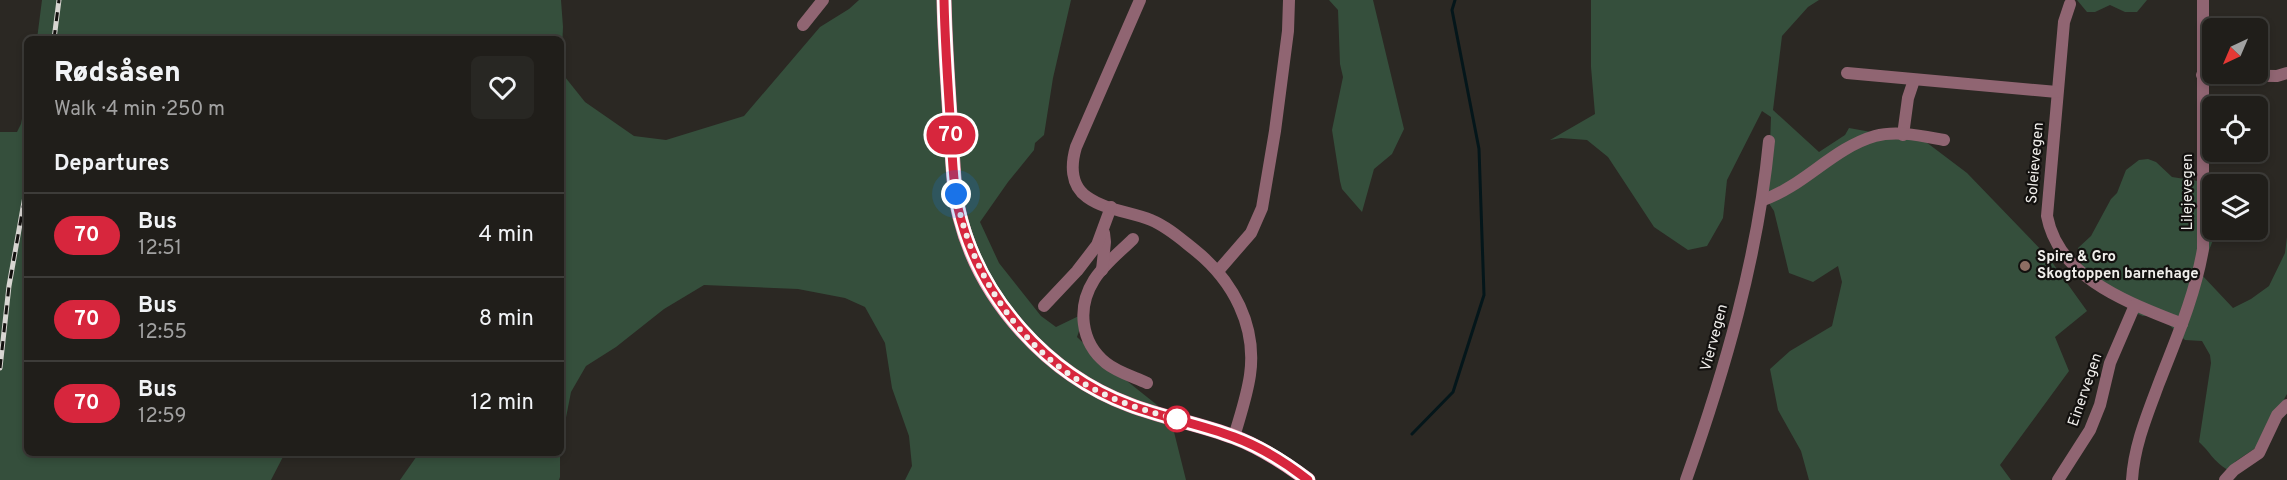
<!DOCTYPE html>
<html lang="en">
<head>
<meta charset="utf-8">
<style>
  :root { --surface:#201e1a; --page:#282723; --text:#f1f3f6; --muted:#a2a2a2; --line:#3d3c39 }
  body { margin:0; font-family:Overpass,sans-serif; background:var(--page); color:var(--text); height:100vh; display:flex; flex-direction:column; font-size:22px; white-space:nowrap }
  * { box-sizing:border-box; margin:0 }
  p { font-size:20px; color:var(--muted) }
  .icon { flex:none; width:33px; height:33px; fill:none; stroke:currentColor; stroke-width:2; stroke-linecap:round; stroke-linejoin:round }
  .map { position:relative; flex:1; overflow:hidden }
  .side { position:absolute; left:24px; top:36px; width:540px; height:420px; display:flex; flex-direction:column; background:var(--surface); border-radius:9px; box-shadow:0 3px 9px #0003,0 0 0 2px var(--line) }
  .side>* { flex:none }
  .badge { padding:0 12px; border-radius:20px; font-size:21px; line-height:39px }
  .needle { width:39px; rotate:224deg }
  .buttons { position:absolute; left:2202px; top:18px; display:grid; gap:12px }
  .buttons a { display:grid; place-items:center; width:66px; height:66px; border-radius:9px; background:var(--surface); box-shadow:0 3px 9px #0003,0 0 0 2px var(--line); font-size:30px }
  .you { position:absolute; width:30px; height:30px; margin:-15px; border:4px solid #fff; border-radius:50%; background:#1a73e8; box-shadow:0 0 0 9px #1a73e833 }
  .map>.badge { position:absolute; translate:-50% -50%; box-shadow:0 0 0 3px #fff }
  h2 { padding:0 30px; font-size:22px; line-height:54px }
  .round { display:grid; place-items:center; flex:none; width:63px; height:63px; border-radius:9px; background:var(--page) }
  .overview { display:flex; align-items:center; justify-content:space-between; height:102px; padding:0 30px }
  h1 { font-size:28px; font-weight:800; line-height:45px }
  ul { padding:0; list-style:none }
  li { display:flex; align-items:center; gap:18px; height:84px; padding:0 30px; border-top:2px solid var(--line) }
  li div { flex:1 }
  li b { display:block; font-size:22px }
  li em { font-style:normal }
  li .badge { min-width:66px; font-weight:700; text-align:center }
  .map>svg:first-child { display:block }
  .green { fill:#354f3c }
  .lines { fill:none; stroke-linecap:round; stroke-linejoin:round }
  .stream { stroke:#04161a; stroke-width:3 }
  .minor { stroke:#906572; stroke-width:12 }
  .major { stroke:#f8a0bb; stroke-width:15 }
  .rail-casing { stroke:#d8d6d2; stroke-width:5 }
  .rail { stroke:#13110f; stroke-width:3; stroke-dasharray:9; stroke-linecap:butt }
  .line-casing { stroke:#fff; stroke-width:14 }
  .line { stroke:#d7263d; stroke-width:9 }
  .walk { stroke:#f0eeeb; stroke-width:6; stroke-dasharray:0 10.8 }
  .education-dot { fill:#8d6e63; stroke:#13110f; stroke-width:2 }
  .stop-dot { fill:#fff; stroke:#d7263d; stroke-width:3 }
  .labels { text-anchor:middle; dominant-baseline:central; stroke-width:4.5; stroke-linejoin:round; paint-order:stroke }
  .street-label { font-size:15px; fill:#f0eeeb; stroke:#13110f }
  .poi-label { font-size:15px; font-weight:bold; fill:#f0eeeb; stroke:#13110f; text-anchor:start }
</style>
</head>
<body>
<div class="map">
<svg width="2287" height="480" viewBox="0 0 2287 480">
  <rect width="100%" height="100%" fill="#2b2823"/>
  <!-- green -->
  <g class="green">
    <polygon points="42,0 561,0 563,27 561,72 585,102 634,136 666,140 744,116 820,27 849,9 859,0 1071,0 1053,78 1044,135 1035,143 1034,150 1008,182 980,222 999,263 1041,316 1056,327 1085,313 1077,337 1102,361 1157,405 1172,424 1186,480 905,480 912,466 909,436 892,388 885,343 865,307 845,298 798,289 704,285 664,309 616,347 586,366 571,392 561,443 561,39 37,39"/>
    <polygon points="1329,0 1373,0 1404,129 1392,154 1374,169 1362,212 1342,189 1340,181 1332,130 1343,77 1340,64 1338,10"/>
    <polygon points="1591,0 1819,0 1808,7 1782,36 1773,110 1819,152 1845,135 1849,128 1926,142 1967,173 2049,258 2087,311 2055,337 2069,371 2000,465 2011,480 1809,480 1801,451 1778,410 1770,369 1790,351 1832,326 1842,282 1838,266 1813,282 1789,273 1774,211 1768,202 1771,117 1762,111 1727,180 1723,218 1707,246 1688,250 1654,227 1608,157 1587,140 1561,138 1550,140 1595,114 1591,67"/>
    <polygon points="2077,0 2147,0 2137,12 2125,12 2110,5 2095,12 2087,12"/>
    <polygon points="27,93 27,453 285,453 271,480 0,480 0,132 17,132 21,124"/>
    <path d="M2148 159 2156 162 2172 177 2217 184H2212V230H2217L2200 273 2233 308 2251 299 2269 286 2285 253 2287 237V394L2257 447 2236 461 2228 470C2212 460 2211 453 2199 442L2211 363 2210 355 2202 341 2185 340 2159 315 2143 316 2135 313 2083 272 2078 248 2091 236 2111 199 2117 193 2126 170 2139 160Z"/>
    <polygon points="419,453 560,453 560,477 559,480 400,480"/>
  </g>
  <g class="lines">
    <!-- stream -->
    <polyline class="stream" points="1412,434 1453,392 1484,295 1479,149 1452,10 1455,0"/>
    <!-- minor -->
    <g class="minor">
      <path d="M1140 0 1076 147C1071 164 1070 185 1087 197 1105 210 1131 212 1151 220 1168 227 1182 240 1196 251 1233 281 1257 326 1250 375 1247 396 1240 416 1234 437"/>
      <path d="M2070 4 2064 22 2047 216C2059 279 2130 303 2182 324"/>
      <polyline points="803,25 823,0"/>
      <polyline points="1847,73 2057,92"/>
      <polyline points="2202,75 2277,76 2287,73"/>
      <polyline points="1903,135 1908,98 1914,80"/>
      <path d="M1763 200C1804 186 1833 148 1875 136 1897 130 1922 136 1944 140"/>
      <path d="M1133 239C1120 252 1104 264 1094 280 1077 307 1080 342 1106 363 1117 372 1134 377 1147 383"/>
      <polyline points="1102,270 1105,242 1104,233"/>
      <polyline points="1218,271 1251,233 1262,208 1275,131 1288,31 1289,0"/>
      <polyline points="1044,306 1077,271 1097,245 1111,207"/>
      <path d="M1686 480C1725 370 1758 257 1769 141"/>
      <polyline points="2058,480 2090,430 2100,405 2110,363 2135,305"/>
      <path d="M2132 480C2134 446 2147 415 2159 383 2176 339 2195 296 2203 249V0"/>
      <polyline points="2225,480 2234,470 2259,453 2277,415 2287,405"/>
    </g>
    <!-- major -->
    <path class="major" d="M944 0C945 44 948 88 951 131 953 160 953 189 960 217 981 301 1049 375 1130 405 1164 418 1200 424 1234 437 1261 447 1285 463 1308 480"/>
    <defs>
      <g id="rail">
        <polyline points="54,39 59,0"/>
        <polyline points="0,368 9,286 27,185"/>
      </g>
    </defs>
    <!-- rail casing -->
    <use href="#rail" class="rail-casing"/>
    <!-- rail -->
    <use href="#rail" class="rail"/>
  </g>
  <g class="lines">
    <defs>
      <path id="line" d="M944 0C945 44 948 88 951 131 952 157 953 183 958 208 978 296 1046 374 1130 405 1164 418 1200 424 1234 437 1261 447 1285 462 1308 480"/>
    </defs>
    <!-- line casing -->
    <use href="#line" class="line-casing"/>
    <!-- line -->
    <use href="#line" class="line"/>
    <!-- walk -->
    <path class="walk" d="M956 194C969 271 1020 349 1090 387 1119 403 1149 412 1180 420L1177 419"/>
  </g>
  <!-- markers -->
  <circle class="education-dot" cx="2025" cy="266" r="6"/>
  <circle class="stop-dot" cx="1177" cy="419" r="12"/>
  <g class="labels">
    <!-- street labels -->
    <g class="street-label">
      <text transform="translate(2036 163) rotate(-85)">Soleievegen</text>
      <text transform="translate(2188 192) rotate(-90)">Lilejevegen</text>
      <text transform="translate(1715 338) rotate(-75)">Viervegen</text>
      <text transform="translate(2086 390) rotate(-71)">Einervegen</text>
    </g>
    <!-- poi labels -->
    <g class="poi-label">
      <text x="2037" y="257">Spire &amp; Gro<tspan x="2037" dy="17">Skogtoppen barnehage</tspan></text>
    </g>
  </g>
</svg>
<div class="buttons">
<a><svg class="needle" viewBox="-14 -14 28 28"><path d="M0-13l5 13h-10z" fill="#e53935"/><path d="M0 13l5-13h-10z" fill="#a2a2a2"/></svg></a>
<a><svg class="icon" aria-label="locate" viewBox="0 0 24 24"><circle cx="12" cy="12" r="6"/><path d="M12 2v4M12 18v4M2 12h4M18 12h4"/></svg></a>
<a><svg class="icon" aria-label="layers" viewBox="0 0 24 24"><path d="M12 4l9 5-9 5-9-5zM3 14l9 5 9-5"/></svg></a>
</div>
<div class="you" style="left:956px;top:194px"></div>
<b class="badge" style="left:951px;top:135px;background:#d7263d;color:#fff">70</b>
<section class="side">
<div class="overview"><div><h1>Rødsåsen</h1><p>Walk · 4 min · 250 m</p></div><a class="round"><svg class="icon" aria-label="heart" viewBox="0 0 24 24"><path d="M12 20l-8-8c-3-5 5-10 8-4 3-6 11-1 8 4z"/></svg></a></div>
<h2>Departures</h2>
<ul>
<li><span class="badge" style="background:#d7263d;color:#fff">70</span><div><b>Bus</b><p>12:51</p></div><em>4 min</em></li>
<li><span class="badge" style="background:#d7263d;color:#fff">70</span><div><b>Bus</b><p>12:55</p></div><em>8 min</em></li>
<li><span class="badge" style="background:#d7263d;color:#fff">70</span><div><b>Bus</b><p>12:59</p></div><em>12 min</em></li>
</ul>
</section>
</div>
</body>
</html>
